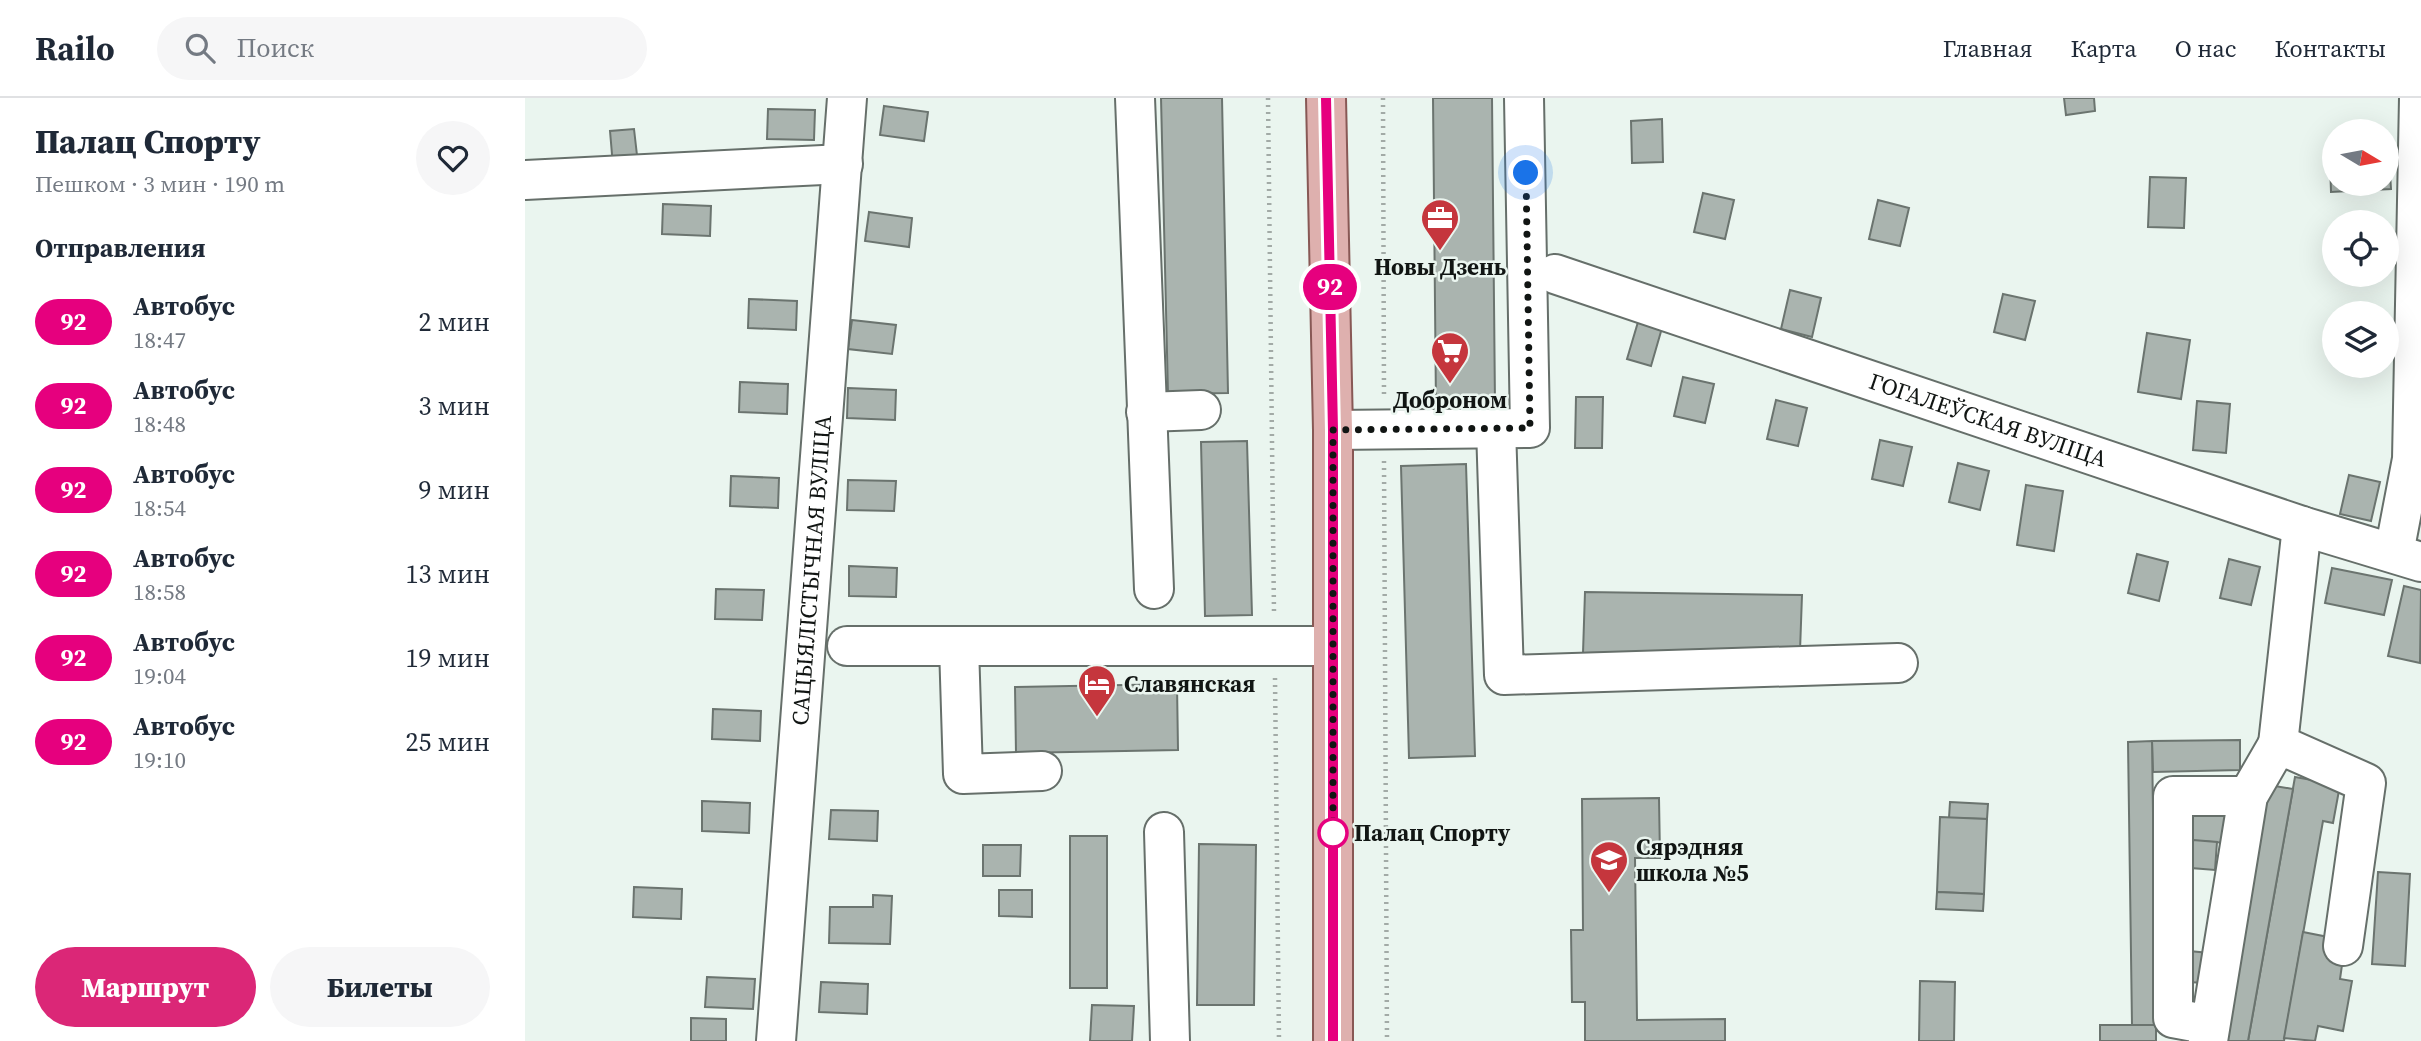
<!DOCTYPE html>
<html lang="ru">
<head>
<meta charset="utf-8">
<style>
  :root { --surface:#fff; --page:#f6f6f7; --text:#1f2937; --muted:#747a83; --line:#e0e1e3; --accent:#db2777 }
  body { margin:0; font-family:"Source Serif 4",serif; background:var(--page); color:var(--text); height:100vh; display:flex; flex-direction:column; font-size:26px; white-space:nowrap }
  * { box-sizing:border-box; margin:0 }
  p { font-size:23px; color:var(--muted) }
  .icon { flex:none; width:38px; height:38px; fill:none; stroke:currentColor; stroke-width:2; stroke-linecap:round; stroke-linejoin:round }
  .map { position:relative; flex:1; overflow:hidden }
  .sheet { display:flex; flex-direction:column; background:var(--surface); width:525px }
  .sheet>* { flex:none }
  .badge { padding:0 14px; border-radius:23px; font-size:24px; line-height:46px }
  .needle { width:46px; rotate:100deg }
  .buttons { position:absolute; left:1797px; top:21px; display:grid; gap:14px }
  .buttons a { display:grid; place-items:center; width:77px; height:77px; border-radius:50%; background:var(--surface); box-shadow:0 7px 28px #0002; font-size:35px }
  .you { position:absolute; width:35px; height:35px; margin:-18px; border:5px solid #fff; border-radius:50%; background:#1a73e8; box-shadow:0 0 0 10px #1a73e833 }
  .map>.badge { position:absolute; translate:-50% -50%; box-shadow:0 0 0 4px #fff }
  h2 { padding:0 35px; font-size:26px; line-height:63px }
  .round { display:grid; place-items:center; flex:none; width:74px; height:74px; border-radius:37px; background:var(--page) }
  .headline { display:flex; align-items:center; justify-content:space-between; height:119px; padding:0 35px }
  h1 { font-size:33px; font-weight:800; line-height:52px }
  .action { display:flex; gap:14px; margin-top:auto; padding:14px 35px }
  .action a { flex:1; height:80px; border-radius:42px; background:var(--accent); color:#fff; font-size:28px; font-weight:800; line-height:80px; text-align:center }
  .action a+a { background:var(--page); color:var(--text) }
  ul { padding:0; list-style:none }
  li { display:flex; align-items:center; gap:21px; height:84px; padding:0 35px }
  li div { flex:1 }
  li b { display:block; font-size:26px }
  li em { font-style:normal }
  li .badge { min-width:77px; font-weight:700; text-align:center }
  header { display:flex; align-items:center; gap:42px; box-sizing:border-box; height:98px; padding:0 35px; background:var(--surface); border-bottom:2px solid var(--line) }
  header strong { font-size:33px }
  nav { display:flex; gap:38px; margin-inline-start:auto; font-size:24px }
  .search { width:490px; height:63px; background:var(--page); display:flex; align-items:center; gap:18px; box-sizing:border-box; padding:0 24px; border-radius:38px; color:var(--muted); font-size:26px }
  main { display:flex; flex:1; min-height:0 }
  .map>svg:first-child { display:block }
  .building { fill:#aab4af; stroke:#6b746f; stroke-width:2 }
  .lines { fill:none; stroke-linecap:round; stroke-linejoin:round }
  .minor-casing { stroke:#666f6a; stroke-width:42 }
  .major-casing { stroke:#885855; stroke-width:42 }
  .path { stroke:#a2aaa6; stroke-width:4.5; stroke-dasharray:2 5; stroke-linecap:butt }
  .minor { stroke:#fff; stroke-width:38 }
  .major { stroke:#deb0ae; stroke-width:38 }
  .line-casing { stroke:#fff; stroke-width:16 }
  .line { stroke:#e6007e; stroke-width:10 }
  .walk { stroke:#111513; stroke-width:7; stroke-dasharray:0 12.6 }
  .stop-dot { fill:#fff; stroke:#e6007e; stroke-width:3.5 }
  .labels { text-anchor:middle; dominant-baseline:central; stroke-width:5; stroke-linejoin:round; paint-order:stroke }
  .poi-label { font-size:23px; font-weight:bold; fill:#111513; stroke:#eaf5ef }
  .street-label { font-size:23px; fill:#111513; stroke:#eaf5ef }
  .stop-label { font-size:23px; font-weight:bold; fill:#111513; stroke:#eaf5ef; text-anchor:start }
</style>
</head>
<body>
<header>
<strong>Railo</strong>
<div class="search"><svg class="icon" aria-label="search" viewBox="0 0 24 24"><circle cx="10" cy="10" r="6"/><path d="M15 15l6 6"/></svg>Поиск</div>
<nav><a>Главная</a><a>Карта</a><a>О нас</a><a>Контакты</a></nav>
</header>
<main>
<section class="sheet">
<div class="headline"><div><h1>Палац Спорту</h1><p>Пешком · 3 мин · 190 m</p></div><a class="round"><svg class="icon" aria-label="heart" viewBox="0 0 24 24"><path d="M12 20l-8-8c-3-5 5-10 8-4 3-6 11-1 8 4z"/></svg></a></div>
<h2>Отправления</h2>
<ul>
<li><span class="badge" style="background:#e6007e;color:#fff">92</span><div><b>Автобус</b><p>18:47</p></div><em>2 мин</em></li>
<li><span class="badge" style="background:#e6007e;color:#fff">92</span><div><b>Автобус</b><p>18:48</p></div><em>3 мин</em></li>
<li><span class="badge" style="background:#e6007e;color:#fff">92</span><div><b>Автобус</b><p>18:54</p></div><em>9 мин</em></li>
<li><span class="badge" style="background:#e6007e;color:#fff">92</span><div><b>Автобус</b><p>18:58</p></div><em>13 мин</em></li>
<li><span class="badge" style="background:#e6007e;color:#fff">92</span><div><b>Автобус</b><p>19:04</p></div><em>19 мин</em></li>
<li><span class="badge" style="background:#e6007e;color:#fff">92</span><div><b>Автобус</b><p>19:10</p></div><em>25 мин</em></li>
</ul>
<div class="action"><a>Маршрут</a><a>Билеты</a></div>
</section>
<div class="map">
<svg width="1896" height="943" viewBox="0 0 1896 943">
  <rect width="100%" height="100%" fill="#eaf5ef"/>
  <!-- building -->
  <g class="building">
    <polygon points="636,0 697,0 703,295 643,296"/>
    <polygon points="908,0 967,0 970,307 911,308"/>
    <polygon points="1539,0 1569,0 1570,13 1541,17"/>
    <polygon points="359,8 403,14 399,43 355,37"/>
    <polygon points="243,11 290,12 289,42 242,41"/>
    <polygon points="1137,21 1138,64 1107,65 1106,23"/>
    <polygon points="109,31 113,66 88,68 85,33"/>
    <polygon points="1862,59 1864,59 1866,91 1806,94 1805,62 1810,62 1810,86 1862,86"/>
    <polygon points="1625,79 1661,80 1659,130 1623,129"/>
    <polygon points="1178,95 1209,102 1200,141 1169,134"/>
    <polygon points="1353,102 1384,110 1375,148 1344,141"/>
    <polygon points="138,106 186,108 185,138 137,136"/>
    <polygon points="344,114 387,120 384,149 340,143"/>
    <polygon points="1265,192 1296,200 1287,239 1256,231"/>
    <polygon points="1478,196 1510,203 1500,242 1469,234"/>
    <polygon points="224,201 272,203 271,232 223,230"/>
    <polygon points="327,222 371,227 367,256 323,251"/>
    <polygon points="1113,224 1137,230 1126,268 1102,261"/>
    <polygon points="1622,235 1665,242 1656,301 1613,294"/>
    <polygon points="1158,279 1189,286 1180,325 1149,318"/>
    <polygon points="215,284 263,286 262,316 214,314"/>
    <polygon points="323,290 371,292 370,322 322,320"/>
    <polygon points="1051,299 1078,299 1077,350 1050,350"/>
    <polygon points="1251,302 1282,310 1273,348 1242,341"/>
    <polygon points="1672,303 1705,306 1701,355 1668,352"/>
    <polygon points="1355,342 1387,349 1378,388 1347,381"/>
    <polygon points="722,343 727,517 680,518 676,344"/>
    <polygon points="1433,365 1464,373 1455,412 1424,404"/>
    <polygon points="941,366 950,658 884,660 876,368"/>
    <polygon points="1824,377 1855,384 1846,423 1815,416"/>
    <polygon points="206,378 254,380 253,410 205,408"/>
    <polygon points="323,382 371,383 369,413 322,412"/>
    <polygon points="1501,387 1538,393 1529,453 1492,447"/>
    <polygon points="1612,456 1643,464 1634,503 1603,495"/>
    <polygon points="1704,461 1735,469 1726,507 1695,500"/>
    <polygon points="324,468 372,470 371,499 324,498"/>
    <polygon points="1807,470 1867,482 1859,517 1800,505"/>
    <polygon points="1879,488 1896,492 1895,565 1863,558"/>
    <polygon points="191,491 239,492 237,522 190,521"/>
    <polygon points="1060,494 1277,497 1275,553 1058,555"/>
    <polygon points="652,586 653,652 491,655 490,589"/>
    <polygon points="188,611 236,613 235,643 187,641"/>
    <polygon points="1715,642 1715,672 1628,674 1627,643"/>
    <polygon points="1627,643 1631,927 1607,927 1603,644"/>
    <polygon points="1770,679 1815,687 1808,725 1798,723 1759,943 1723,943"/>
    <polygon points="1738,686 1768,691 1723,943 1692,943"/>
    <polygon points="1134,700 1135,760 1110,760 1112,922 1200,921 1200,943 1060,943 1060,904 1047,904 1046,832 1058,832 1057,701"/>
    <polygon points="177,703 225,705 224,735 177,733"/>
    <polygon points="1425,704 1463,706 1462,721 1424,720"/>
    <polygon points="306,712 353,713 352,743 304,741"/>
    <polygon points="1663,712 1705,716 1702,745 1660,742"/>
    <polygon points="1415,719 1462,721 1459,796 1412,794"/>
    <rect x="545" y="738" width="37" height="152"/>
    <polygon points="1668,742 1692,744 1690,772 1666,770"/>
    <polygon points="674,746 731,747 729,907 672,907"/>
    <polygon points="458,747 496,747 495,778 458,778"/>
    <polygon points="1853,774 1885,776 1880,868 1847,866"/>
    <polygon points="109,789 157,791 156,821 108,819"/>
    <polygon points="474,792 507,792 507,819 474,818"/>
    <polygon points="1412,794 1459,796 1458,813 1411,811"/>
    <polygon points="348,797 367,798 365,846 304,845 305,809 348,809"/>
    <polygon points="1778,834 1808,840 1818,860 1815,881 1827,883 1818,933 1793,928 1790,943 1759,940"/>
    <polygon points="1664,853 1684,855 1681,885 1662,884"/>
    <polygon points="182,879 230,881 228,911 180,909"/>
    <polygon points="1395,883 1430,884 1429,943 1394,943"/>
    <polygon points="296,884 343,886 342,916 294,914"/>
    <polygon points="567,907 609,908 607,943 565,943"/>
    <polygon points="166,920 201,921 201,943 166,943"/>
    <rect x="1575" y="927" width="56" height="16"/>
  </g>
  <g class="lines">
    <defs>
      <g id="minor">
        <polyline points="610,0 629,491"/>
        <polyline points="0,82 318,66"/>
        <path id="s1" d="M1030 176 1777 428 1896 464"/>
        <polyline points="621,314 676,312"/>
        <polyline points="971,330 979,577 1373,565"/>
        <polyline points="808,332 1005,330 999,0"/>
        <polyline points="1777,428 1753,646 1841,685 1818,848"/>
        <polyline points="1869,455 1887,361 1894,0"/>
        <polyline points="322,548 808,548"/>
        <polyline points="434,548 438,676 517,673"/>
        <polyline points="639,734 645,943"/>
        <polyline points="1685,927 1648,920 1648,698 1723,698"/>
        <path id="s2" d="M251 943 322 0"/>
        <polyline points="1683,943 1723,698 1753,646"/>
      </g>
      <polyline id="major" points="801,0 808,332 808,943"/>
    </defs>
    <!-- minor casing -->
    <use href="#minor" class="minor-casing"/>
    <!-- major casing -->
    <use href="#major" class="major-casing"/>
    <!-- path -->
    <g class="path">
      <polyline points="743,0 749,515"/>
      <polyline points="858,0 859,298"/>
      <polyline points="859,363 862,943"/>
      <polyline points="750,580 754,943"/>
    </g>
    <!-- minor -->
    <use href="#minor" class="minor"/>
    <!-- major -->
    <use href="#major" class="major"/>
  </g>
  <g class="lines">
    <defs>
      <polyline id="line" points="801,0 808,332 808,943"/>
    </defs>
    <!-- line casing -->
    <use href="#line" class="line-casing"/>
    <!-- line -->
    <use href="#line" class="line"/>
    <!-- walk -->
    <polyline class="walk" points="808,735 808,332 1005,330 1001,75"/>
  </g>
  <!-- icons -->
  <defs>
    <symbol id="office-pin" viewBox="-11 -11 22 30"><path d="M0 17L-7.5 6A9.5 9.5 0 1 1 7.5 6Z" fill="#c5363d" stroke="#eaf5ef"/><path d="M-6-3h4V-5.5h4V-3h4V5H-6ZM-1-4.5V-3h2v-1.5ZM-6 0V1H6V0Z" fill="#fff"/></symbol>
    <symbol id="supermarket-pin" viewBox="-11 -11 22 30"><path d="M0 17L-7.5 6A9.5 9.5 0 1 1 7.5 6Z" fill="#c5363d" stroke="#eaf5ef"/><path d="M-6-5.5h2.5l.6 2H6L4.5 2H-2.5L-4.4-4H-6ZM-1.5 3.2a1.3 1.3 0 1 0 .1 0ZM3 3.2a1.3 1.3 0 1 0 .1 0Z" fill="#fff"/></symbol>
    <symbol id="hotel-pin" viewBox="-11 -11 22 30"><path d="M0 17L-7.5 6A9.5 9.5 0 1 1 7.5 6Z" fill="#c5363d" stroke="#eaf5ef"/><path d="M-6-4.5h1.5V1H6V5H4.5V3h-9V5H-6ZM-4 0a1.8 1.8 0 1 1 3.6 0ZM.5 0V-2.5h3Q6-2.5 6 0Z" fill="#fff"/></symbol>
    <symbol id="school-pin" viewBox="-11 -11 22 30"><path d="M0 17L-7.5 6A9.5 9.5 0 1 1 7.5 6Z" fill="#c5363d" stroke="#eaf5ef"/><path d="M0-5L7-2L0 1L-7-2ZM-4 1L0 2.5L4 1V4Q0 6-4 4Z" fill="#fff"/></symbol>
  </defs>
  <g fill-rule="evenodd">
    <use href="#office-pin" x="893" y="98" width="44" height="60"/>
    <use href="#supermarket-pin" x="903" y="231" width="44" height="60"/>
    <use href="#hotel-pin" x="550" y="564" width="44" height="60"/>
    <use href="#school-pin" x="1062" y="740" width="44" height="60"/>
  </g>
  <!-- markers -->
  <circle class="stop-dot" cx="808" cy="735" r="14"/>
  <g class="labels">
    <!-- poi labels -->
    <g class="poi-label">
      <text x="915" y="169">Новы Дзень</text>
      <text x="925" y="302">Доброном</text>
      <text x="599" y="586" text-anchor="start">Славянская</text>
      <text x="1111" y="749" text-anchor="start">Сярэдняя<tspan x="1111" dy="26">школа №5</tspan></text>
    </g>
    <!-- street labels -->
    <g class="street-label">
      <text stroke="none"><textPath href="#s1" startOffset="457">ГОГАЛЕЎСКАЯ ВУЛІЦА</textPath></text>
      <text stroke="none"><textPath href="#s2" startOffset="472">САЦЫЯЛІСТЫЧНАЯ ВУЛІЦА</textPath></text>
    </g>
    <!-- stop labels -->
    <g class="stop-label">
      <text x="829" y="735">Палац Спорту</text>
    </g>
  </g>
</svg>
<div class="buttons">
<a><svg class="needle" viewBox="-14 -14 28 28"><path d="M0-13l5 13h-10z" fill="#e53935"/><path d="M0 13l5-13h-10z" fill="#747a83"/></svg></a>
<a><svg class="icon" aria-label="locate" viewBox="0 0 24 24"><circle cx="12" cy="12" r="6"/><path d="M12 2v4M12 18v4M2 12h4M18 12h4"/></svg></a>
<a><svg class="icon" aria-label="layers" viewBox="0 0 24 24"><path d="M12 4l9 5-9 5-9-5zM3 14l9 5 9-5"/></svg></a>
</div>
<div class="you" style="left:1001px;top:75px"></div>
<b class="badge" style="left:805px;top:189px;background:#e6007e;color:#fff">92</b>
</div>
</main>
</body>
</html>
